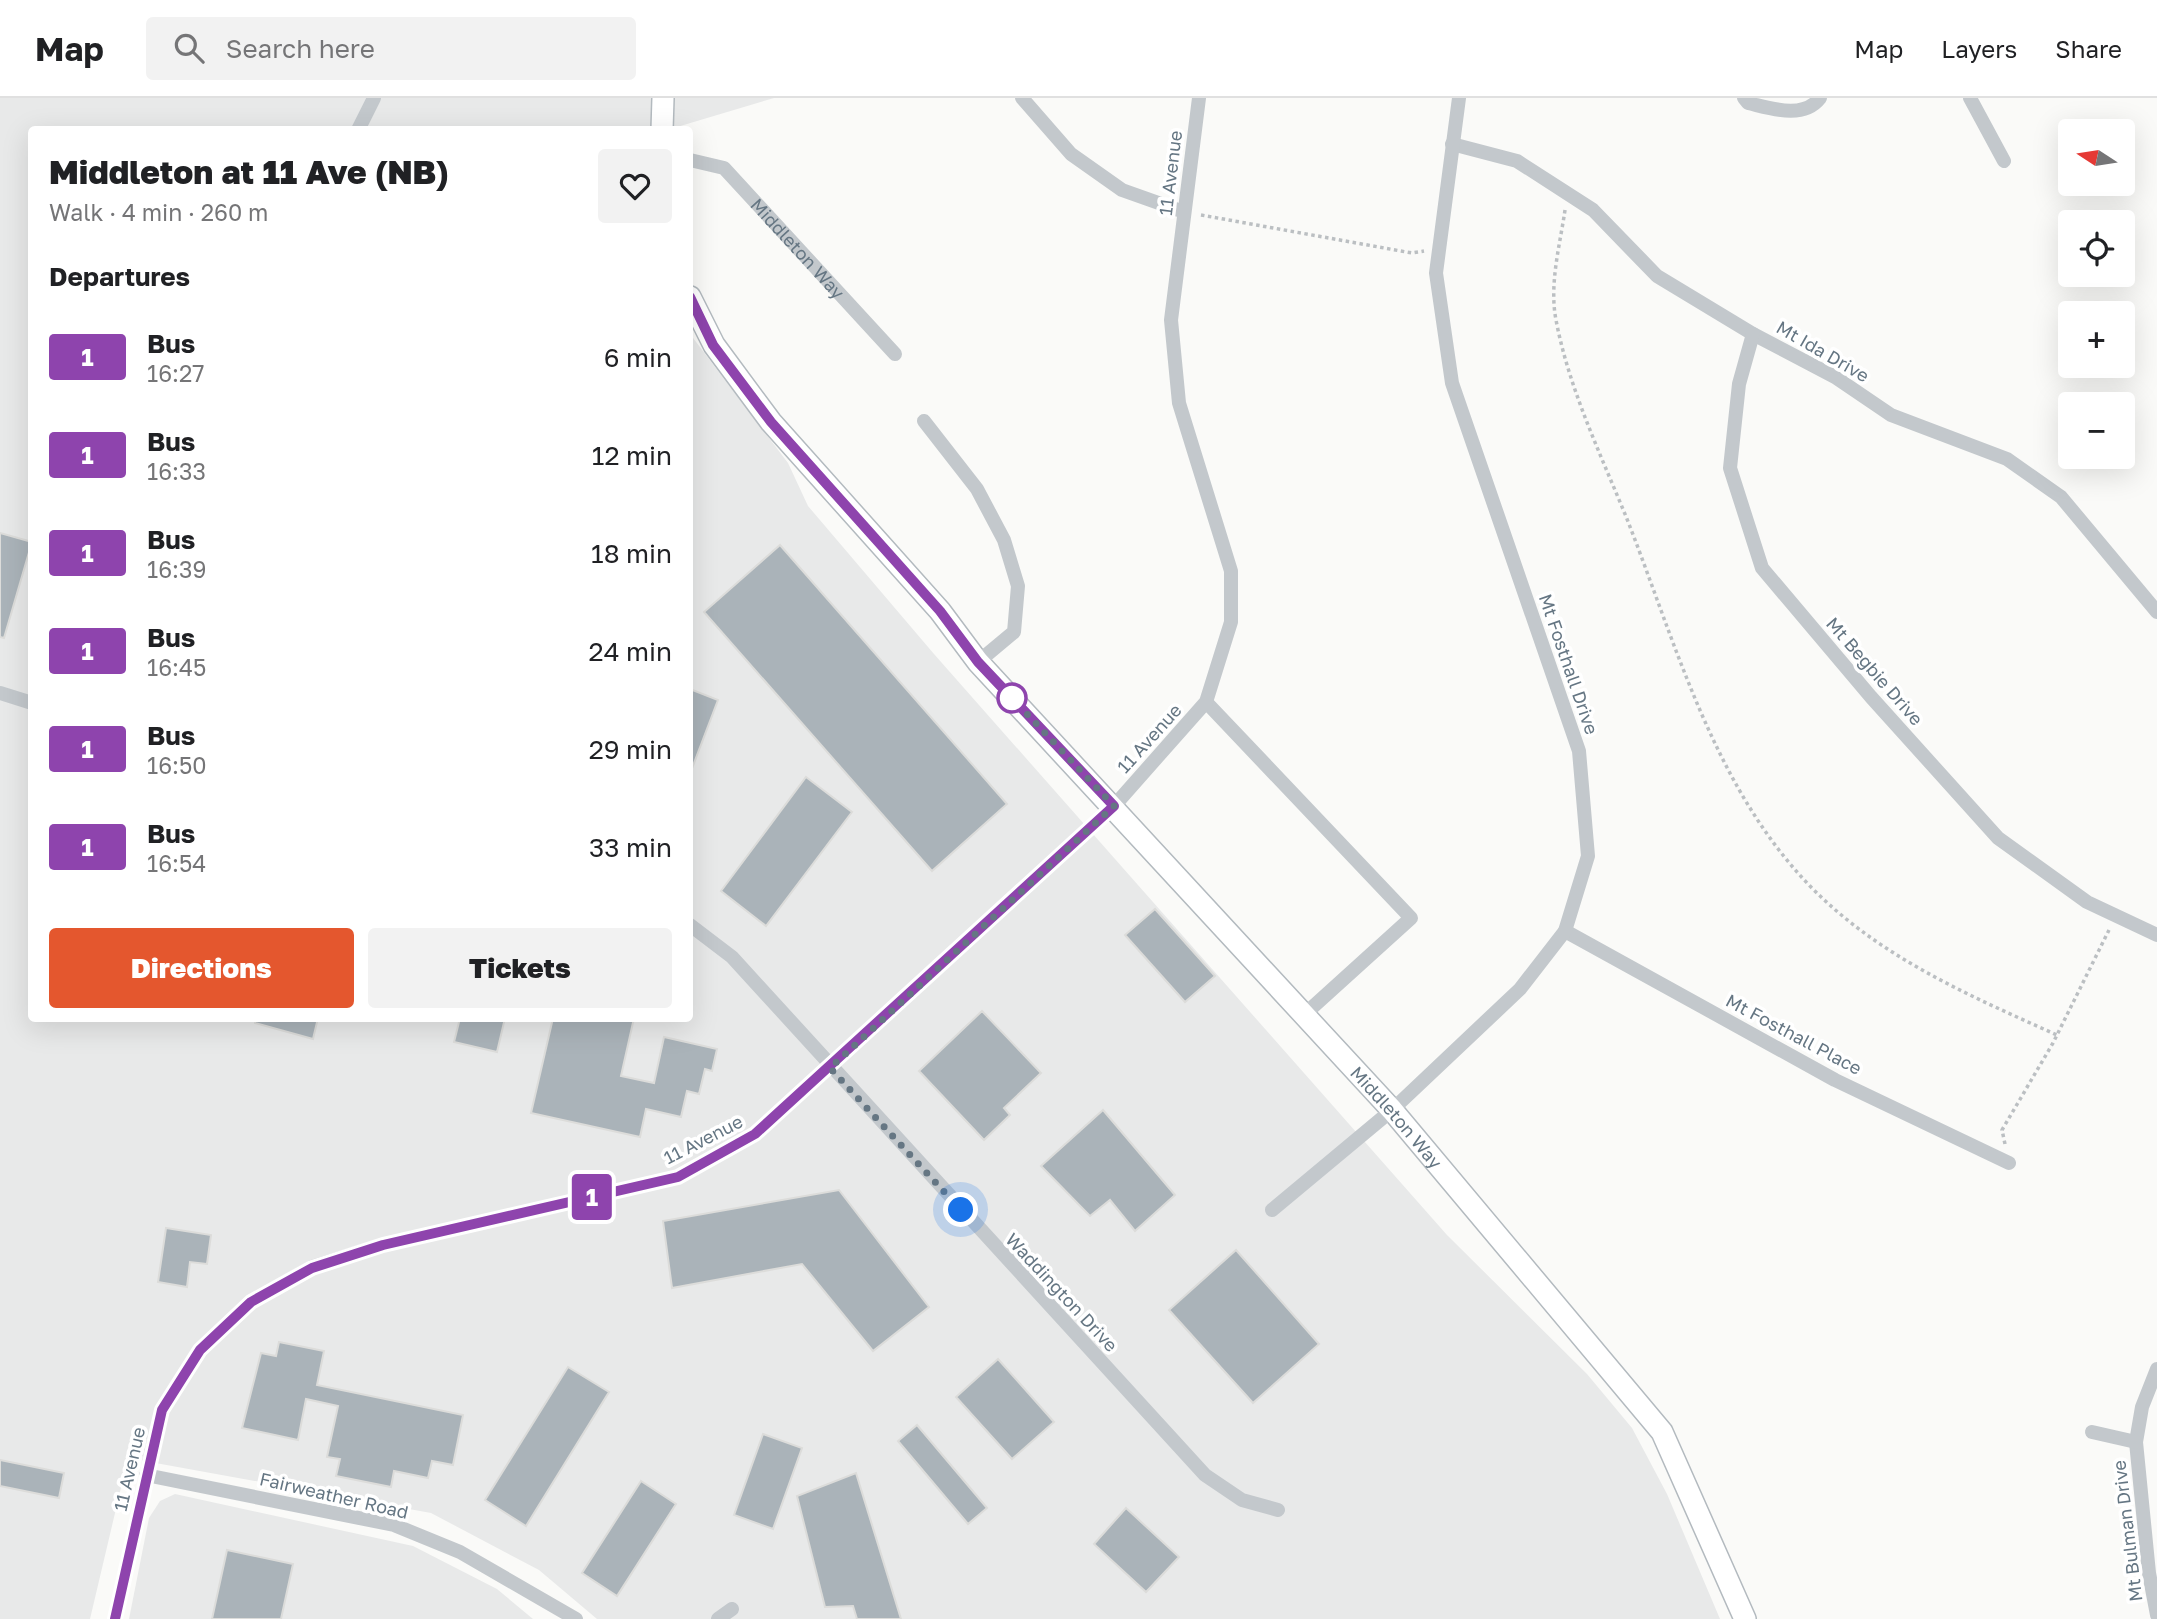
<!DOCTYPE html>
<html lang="en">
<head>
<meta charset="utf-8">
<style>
  :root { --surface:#fff; --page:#f2f2f2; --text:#202124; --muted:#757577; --line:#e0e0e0; --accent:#e4572e }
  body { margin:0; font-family:"Golos Text",sans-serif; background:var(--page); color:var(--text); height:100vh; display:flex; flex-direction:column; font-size:26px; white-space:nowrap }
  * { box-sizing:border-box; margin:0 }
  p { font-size:23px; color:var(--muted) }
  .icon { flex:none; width:38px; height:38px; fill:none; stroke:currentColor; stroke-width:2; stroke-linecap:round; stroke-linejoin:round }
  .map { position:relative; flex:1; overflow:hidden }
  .sheet { position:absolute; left:28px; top:28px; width:665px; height:896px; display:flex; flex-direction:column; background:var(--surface); border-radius:7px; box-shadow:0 7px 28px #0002 }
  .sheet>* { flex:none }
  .badge { padding:0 14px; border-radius:5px; font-size:24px; line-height:46px }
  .needle { width:46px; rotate:282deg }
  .controls { position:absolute; left:2058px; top:21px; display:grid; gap:14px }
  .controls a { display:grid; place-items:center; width:77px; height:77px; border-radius:7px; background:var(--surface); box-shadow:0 7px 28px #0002; font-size:35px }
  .you { position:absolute; width:35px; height:35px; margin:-18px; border:5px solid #fff; border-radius:50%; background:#1a73e8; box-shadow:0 0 0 10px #1a73e833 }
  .map>.badge { position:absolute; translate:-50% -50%; box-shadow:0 0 0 4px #fff }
  h2 { padding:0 21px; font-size:26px; line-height:63px }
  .round { display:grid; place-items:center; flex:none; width:74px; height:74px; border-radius:7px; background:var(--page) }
  .head { display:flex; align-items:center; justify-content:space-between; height:119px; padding:0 21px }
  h1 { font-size:33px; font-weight:800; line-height:52px }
  .action { display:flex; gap:14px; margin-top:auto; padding:14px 21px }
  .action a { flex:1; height:80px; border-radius:7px; background:var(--accent); color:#fff; font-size:28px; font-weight:800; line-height:80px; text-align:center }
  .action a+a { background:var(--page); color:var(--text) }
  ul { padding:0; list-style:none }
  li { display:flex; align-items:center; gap:21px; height:98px; padding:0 21px }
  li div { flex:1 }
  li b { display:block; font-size:26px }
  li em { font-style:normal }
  li .badge { min-width:77px; font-weight:700; text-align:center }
  header { display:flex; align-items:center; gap:42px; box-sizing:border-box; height:98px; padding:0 35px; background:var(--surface); border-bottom:2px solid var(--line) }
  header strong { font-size:33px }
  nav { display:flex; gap:38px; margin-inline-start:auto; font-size:24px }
  .search { width:490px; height:63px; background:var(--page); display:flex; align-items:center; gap:18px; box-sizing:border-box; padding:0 24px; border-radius:7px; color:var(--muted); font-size:26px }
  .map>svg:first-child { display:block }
  .built { fill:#e8e9e9 }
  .building { fill:#aab3b9; stroke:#dcdcda; stroke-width:2 }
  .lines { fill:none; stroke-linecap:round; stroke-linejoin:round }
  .secondary-casing { stroke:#b3babf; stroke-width:24 }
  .path { stroke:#bbbfc2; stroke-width:3.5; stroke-dasharray:3.5 3.5; stroke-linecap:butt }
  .street { stroke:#c3c8cc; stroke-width:14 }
  .secondary { stroke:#fff; stroke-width:21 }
  .line-casing { stroke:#fff; stroke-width:16 }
  .line { stroke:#8e44ad; stroke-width:10 }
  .walk { stroke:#657683; stroke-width:7; stroke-dasharray:0 12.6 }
  .stop-dot { fill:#fff; stroke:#8e44ad; stroke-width:3.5 }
  .labels { text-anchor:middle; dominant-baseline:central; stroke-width:7; stroke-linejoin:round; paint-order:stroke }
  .street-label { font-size:18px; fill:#657683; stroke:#fff }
</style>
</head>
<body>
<header>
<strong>Map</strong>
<div class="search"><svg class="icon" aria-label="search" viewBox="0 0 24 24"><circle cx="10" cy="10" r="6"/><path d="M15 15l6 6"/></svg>Search here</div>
<nav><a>Map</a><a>Layers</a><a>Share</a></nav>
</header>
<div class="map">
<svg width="2157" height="1521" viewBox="0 0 2157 1521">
  <rect width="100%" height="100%" fill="#fafaf8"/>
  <!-- built -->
  <g class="built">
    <polygon points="0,0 774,0 667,32 32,32 32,920 690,920 690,236 788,365 808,408 934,556 1447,1137 1587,1276 1632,1330 1667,1396 1720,1521 597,1521 539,1472 431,1415 128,1360 90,1521 0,1521"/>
    <polygon points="175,1396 413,1448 497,1491 533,1521 129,1521 149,1420 160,1403"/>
  </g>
  <!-- building -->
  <g class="building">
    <polygon points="0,435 32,444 4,540 0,539"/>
    <polygon points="780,447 1007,706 932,773 704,514"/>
    <polygon points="690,591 718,602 691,673 690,673"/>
    <polygon points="806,679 852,714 766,828 721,793"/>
    <polygon points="1155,811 1215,878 1185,904 1125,837"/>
    <polygon points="982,913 1041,975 1004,1010 1010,1017 984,1042 919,973"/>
    <polygon points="256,920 318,920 313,941 255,925"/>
    <polygon points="460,920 505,920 497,954 454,944"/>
    <polygon points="553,920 634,920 621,978 654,985 664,939 717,951 712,973 705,971 699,996 687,993 681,1019 646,1011 640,1039 531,1015"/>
    <polygon points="1103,1012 1175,1097 1135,1133 1110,1102 1090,1118 1041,1068"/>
    <polygon points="839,1092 929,1209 873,1253 802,1166 672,1190 663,1123"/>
    <polygon points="166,1130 211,1137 207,1166 190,1164 187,1189 158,1184"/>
    <polygon points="1236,1152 1319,1246 1253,1305 1169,1212"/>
    <polygon points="279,1244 324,1253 317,1287 463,1317 453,1367 432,1363 428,1380 394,1373 391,1389 336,1378 340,1361 327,1359 338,1308 306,1301 298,1342 242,1330 261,1255 276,1258"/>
    <polygon points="998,1261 1054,1324 1012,1361 956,1299"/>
    <polygon points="568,1269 609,1294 526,1428 485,1402"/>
    <polygon points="917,1327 987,1410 968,1426 898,1343"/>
    <polygon points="763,1336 802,1350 773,1431 734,1417"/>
    <polygon points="0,1362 64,1375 59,1400 0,1388"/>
    <polygon points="856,1375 901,1521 857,1521 853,1508 825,1509 797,1398"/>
    <polygon points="641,1383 676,1406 617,1498 582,1475"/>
    <polygon points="1126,1410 1179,1459 1146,1494 1094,1446"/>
    <polygon points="227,1452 293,1466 281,1521 212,1521"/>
  </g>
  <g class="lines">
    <defs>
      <g id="secondary">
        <polyline points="662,32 663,0"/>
        <path id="s2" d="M690 199 714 247 771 324 940 513 978 564 1392 1012 1662 1334 1745 1521"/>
      </g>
    </defs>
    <!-- secondary casing -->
    <use href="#secondary" class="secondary-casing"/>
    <!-- path -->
    <g class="path">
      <path d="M1565 112C1560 147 1549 186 1556 222 1569 291 1601 357 1627 421 1676 546 1714 689 1810 788 1879 859 1968 897 2057 937"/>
      <polyline points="1201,117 1412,155 1424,153"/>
      <polyline points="2005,1046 2002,1032 2053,945 2109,832"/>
    </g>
    <!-- street -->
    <g class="street">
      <polyline points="1022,0 1071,56 1122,92 1184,114"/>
      <path d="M1744 0 1748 5C1770 10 1803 22 1820 0"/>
      <polyline points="1970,0 2004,63"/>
      <polyline points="358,32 374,0"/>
      <polyline points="1452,46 1517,63 1593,112 1657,178 1753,236 1835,279 1891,317 2007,361 2061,399 2157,514"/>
      <path id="s1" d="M690 62 724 70 895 256"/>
      <polyline points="1753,236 1739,286 1730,370 1762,470 1871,599 1998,740 2087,804 2157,837"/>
      <polyline points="924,323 977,391 1004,442 1018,488 1014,534 978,564"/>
      <polyline points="0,595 32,605"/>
      <polyline points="1206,604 1411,820 1305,916"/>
      <polyline points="690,827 732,859 1205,1377 1242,1402 1278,1412"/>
      <polyline points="1565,833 1835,982 2009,1065"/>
      <polyline points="1272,1112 1392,1012 1520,891 1565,833 1588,758 1579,653 1452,285 1436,175 1459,0"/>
      <polyline points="2157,1271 2142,1309 2136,1344 2149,1475 2157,1517"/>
      <polyline points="2092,1334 2136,1344"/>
      <polyline points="146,1377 394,1427 460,1454 576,1521"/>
      <polyline points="115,1521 162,1312 200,1252 251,1204 312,1169 383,1147 678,1079 756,1036 1114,708 1206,604 1231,524 1231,473 1179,305 1171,222 1199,0"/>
      <polyline points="718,1521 732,1511"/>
    </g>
    <!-- secondary -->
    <use href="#secondary" class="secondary"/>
  </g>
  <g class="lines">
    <defs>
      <polyline id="line" points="115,1521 162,1312 200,1252 251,1204 312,1170 383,1147 678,1079 755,1036 1114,708 978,564 940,513 771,324 713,247 690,199"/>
    </defs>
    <!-- line casing -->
    <use href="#line" class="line-casing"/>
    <!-- line -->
    <use href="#line" class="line"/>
    <!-- walk -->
    <polyline class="walk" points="961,1112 830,970 1114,708 1012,600"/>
  </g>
  <!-- markers -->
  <circle class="stop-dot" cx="1012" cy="600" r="14"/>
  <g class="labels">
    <!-- street labels -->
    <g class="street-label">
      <text transform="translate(1170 75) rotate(-83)">11 Avenue</text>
      <text stroke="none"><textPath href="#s1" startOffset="144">Middleton Way</textPath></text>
      <text transform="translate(1823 253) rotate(30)">Mt Ida Drive</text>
      <text transform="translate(1569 566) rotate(71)">Mt Fosthall Drive</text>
      <text transform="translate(1875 573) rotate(49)">Mt Begbie Drive</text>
      <text transform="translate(1149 640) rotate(-48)">11 Avenue</text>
      <text transform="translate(1794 936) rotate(28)">Mt Fosthall Place</text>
      <text stroke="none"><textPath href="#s2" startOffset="1085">Middleton Way</textPath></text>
      <text transform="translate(703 1041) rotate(-27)">11 Avenue</text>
      <text transform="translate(1062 1194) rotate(47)">Waddington Drive</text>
      <text transform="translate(129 1371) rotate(-77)">11 Avenue</text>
      <text transform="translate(334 1397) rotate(13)">Fairweather Road</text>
      <text transform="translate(2127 1433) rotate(-97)">Mt Bulman Drive</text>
    </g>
  </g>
</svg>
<div class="controls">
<a><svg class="needle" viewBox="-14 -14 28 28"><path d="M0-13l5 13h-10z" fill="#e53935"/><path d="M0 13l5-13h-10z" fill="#757577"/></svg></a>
<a><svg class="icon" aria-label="locate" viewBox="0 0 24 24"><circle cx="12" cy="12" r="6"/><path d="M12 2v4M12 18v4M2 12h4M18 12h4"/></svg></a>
<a>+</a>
<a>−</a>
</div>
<div class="you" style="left:961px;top:1112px"></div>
<b class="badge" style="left:592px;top:1099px;background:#8e44ad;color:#fff">1</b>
<section class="sheet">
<div class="head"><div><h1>Middleton at 11 Ave (NB)</h1><p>Walk · 4 min · 260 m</p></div><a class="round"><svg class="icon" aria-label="heart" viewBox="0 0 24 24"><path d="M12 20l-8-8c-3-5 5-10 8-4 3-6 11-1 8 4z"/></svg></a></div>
<h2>Departures</h2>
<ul>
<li><span class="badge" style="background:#8e44ad;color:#fff">1</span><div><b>Bus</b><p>16:27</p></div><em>6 min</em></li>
<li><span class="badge" style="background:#8e44ad;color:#fff">1</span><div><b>Bus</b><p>16:33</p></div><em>12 min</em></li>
<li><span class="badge" style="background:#8e44ad;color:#fff">1</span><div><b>Bus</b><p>16:39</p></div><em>18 min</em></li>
<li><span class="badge" style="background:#8e44ad;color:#fff">1</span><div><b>Bus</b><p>16:45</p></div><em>24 min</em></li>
<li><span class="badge" style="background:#8e44ad;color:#fff">1</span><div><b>Bus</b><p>16:50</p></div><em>29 min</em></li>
<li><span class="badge" style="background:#8e44ad;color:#fff">1</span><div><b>Bus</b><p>16:54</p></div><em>33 min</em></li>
</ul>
<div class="action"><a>Directions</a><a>Tickets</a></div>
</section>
</div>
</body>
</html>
